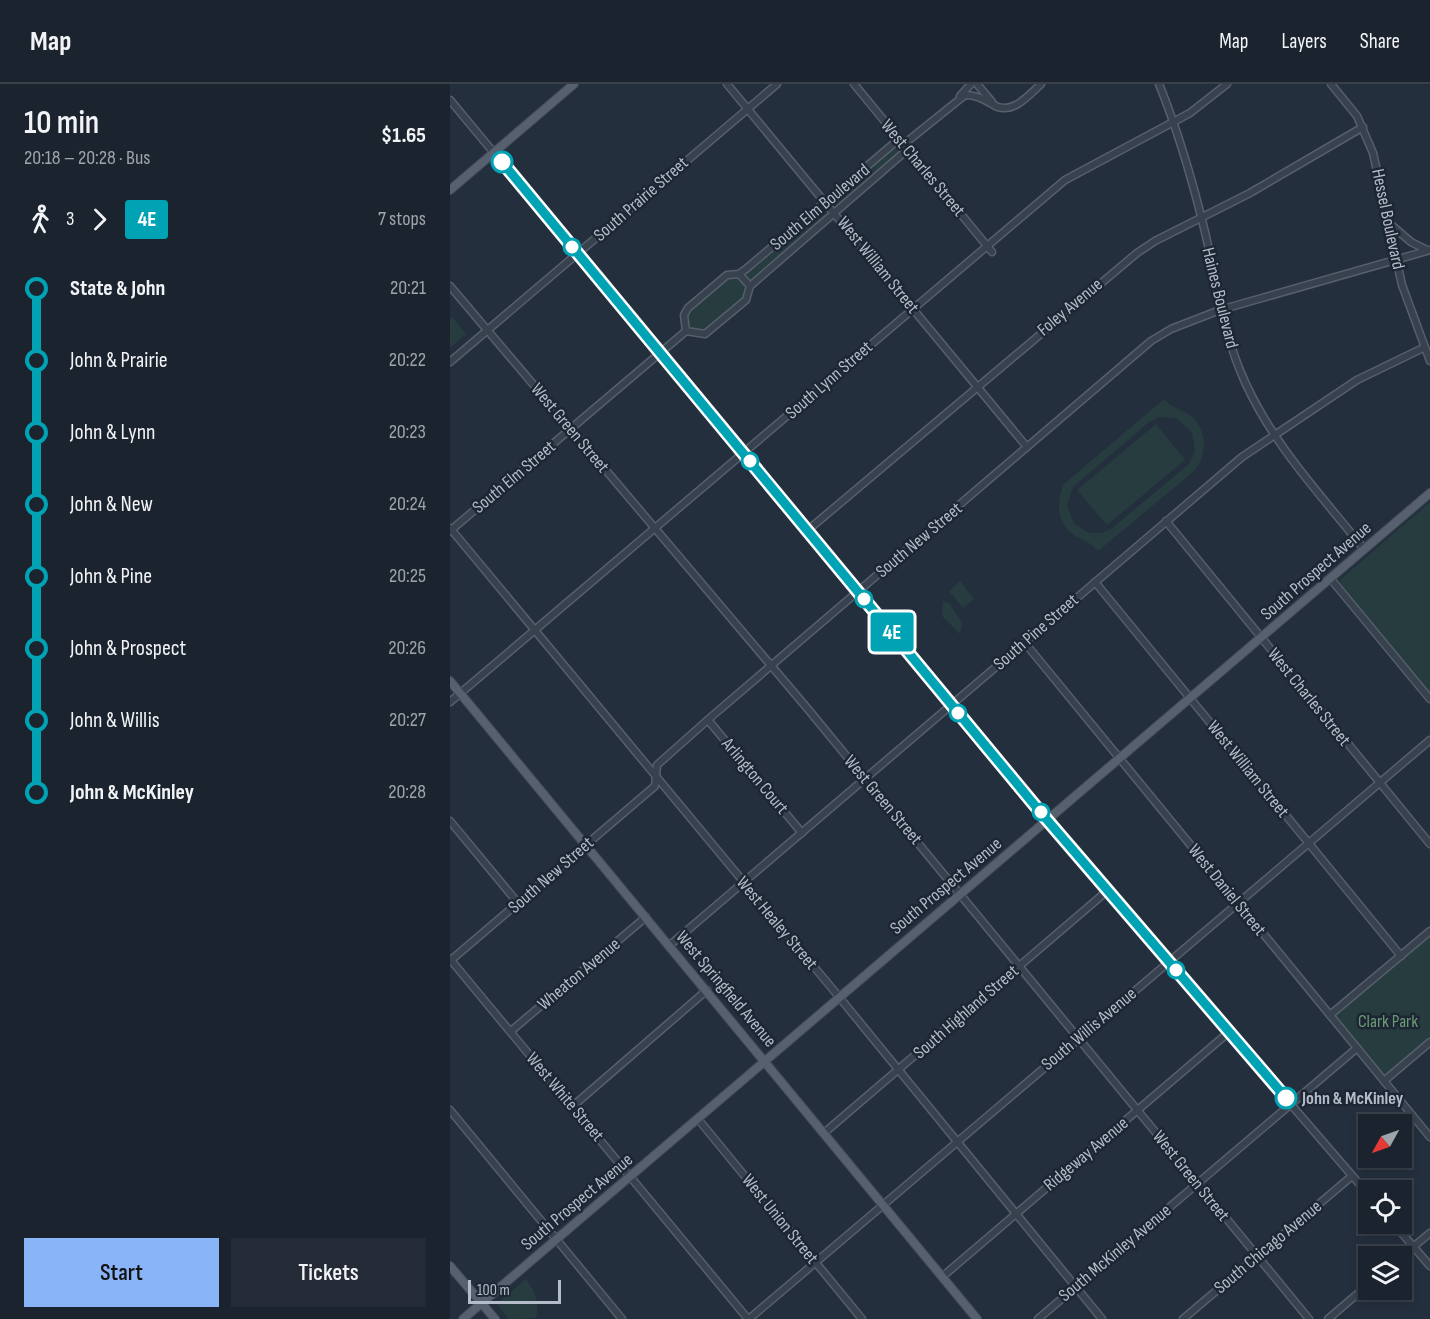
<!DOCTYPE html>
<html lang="en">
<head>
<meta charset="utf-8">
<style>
  :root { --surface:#1b232e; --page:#242b36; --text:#f1f3f6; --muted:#a0a4aa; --line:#39404a; --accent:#8ab4f8 }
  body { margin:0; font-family:"Sofia Sans Condensed",sans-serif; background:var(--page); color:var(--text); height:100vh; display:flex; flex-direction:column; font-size:22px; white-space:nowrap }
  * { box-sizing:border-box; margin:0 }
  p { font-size:20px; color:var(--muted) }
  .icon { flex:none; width:33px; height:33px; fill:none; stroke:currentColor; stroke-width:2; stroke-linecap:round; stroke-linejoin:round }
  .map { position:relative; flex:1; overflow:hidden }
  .details { display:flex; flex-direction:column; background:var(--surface); width:450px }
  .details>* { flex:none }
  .badge { padding:0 12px; border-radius:4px; font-size:21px; line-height:39px }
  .needle { width:39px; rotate:230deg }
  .fabs { position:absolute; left:908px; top:1030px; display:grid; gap:12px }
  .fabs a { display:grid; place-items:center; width:54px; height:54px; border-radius:0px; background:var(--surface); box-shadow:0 3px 9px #0003,0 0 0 2px var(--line); font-size:30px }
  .scale { position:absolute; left:18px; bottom:15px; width:93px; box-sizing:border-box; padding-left:6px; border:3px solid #b4bcc9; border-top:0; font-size:16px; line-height:21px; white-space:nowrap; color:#b4bcc9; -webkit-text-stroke:4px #1d2633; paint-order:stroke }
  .map>.badge { position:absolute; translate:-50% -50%; box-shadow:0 0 0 3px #fff }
  .legs { display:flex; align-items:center; gap:9px; height:66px; padding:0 24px; font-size:20px }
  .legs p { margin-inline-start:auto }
  .overview { display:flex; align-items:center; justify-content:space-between; height:102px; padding:0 24px }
  h1 { font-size:33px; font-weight:600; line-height:45px }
  .primary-button { display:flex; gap:12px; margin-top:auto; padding:12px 24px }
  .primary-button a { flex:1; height:69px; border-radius:0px; background:var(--accent); color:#111; font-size:24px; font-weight:600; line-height:69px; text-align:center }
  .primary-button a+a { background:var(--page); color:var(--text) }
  ul { padding:0 24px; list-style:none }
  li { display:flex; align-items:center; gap:21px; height:72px; font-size:22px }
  li i { display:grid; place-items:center; width:9px; height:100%; margin:0 8px; background:currentColor }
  li i::after { content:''; width:15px; height:15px; margin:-8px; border:4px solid; border-radius:50%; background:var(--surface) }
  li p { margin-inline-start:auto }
  li:first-child i { background:linear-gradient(#0000 50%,currentColor 0) }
  li:last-child i { background:linear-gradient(currentColor 50%,#0000 0) }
  header { display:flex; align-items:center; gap:36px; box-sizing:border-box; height:84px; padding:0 30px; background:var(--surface); border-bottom:2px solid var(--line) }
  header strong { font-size:28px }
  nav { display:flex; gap:33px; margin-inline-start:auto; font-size:21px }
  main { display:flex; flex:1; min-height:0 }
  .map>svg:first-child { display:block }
  .green { fill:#263c3f; fill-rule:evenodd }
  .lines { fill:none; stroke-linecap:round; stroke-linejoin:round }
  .minor-casing { stroke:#565f6c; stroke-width:9 }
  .major-casing { stroke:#414a57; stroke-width:10 }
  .minor { stroke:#38414e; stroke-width:6 }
  .major { stroke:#56606e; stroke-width:8 }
  .line-1-casing { stroke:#fff; stroke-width:14 }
  .line-1 { stroke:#00a3b4; stroke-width:9 }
  .stop-1-dot { fill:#fff; stroke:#00a3b4; stroke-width:3 }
  .labels { text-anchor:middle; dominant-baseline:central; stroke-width:5; stroke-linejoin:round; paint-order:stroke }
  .street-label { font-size:18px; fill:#b4bcc9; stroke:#1d2633 }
  .park-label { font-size:18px; fill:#6b9a76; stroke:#1d2633 }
  .stop-label { font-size:18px; font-weight:bold; fill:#b4bcc9; stroke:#1d2633; text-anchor:start }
</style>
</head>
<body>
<header>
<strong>Map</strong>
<nav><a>Map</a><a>Layers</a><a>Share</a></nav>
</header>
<main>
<section class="details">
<div class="overview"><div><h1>10 min</h1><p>20:18 – 20:28 · Bus</p></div><b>$1.65</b></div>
<div class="legs"><svg class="icon" aria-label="walk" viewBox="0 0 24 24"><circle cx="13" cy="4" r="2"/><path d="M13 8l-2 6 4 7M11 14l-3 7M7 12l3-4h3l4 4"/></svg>3<svg class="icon" aria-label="forward" viewBox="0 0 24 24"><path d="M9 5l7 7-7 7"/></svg><b class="badge" style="background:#00a3b4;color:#fff">4E</b><p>7 stops</p></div>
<ul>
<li><i style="color:#00a3b4"></i><b>State &amp; John</b><p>20:21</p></li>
<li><i style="color:#00a3b4"></i><span>John &amp; Prairie</span><p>20:22</p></li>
<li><i style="color:#00a3b4"></i><span>John &amp; Lynn</span><p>20:23</p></li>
<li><i style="color:#00a3b4"></i><span>John &amp; New</span><p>20:24</p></li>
<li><i style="color:#00a3b4"></i><span>John &amp; Pine</span><p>20:25</p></li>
<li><i style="color:#00a3b4"></i><span>John &amp; Prospect</span><p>20:26</p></li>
<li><i style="color:#00a3b4"></i><span>John &amp; Willis</span><p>20:27</p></li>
<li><i style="color:#00a3b4"></i><b>John &amp; McKinley</b><p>20:28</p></li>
</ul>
<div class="primary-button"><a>Start</a><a>Tickets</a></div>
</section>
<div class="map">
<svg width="980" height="1235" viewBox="0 0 980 1235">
  <rect width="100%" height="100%" fill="#242f3e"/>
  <!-- green -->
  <g class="green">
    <polygon points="445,63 449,65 450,69 386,122 383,114"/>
    <polygon points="370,126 375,127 375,133 302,195 296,194 296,188"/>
    <polygon points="278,193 289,193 297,202 294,215 255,248 245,248 237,238 238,228"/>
    <polygon points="2,233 16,250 0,264 0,235"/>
    <path d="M714 315C722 325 731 324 741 332 758 347 758 372 743 388L648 467C641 458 635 458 625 452 607 440 606 420 613 401ZM709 333 726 334 742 348 745 366 739 380 661 445 651 449H638L624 439 617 422 623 403 698 339Z"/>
    <polygon points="706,340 735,376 657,441 627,406"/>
    <polygon points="980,418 980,611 890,500 890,496"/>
    <polygon points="510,497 524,515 513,524 499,507"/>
    <polygon points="493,517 500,520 512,539 510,550 492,532"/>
    <polygon points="980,851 980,953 934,992 884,932"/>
    <path d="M76 1195C85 1208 90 1218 86 1234L59 1235 47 1220Z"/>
  </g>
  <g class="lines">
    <defs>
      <g id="minor">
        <polyline points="277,0 577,363"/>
        <polyline points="404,0 542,168"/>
        <polyline points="527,0 542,18"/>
        <path d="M709 0C728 47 742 95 754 144 767 197 772 248 795 298 824 362 871 411 914 465"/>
        <polyline points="881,0 907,32 923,69 952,201 980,277"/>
        <polyline points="510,12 521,0"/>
        <polyline points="0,16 657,807 918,1110"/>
        <path d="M454 60 515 11C526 11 533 15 542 20 561 33 578 12 591 0"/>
        <polyline points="939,139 961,158 977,166"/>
        <polyline points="289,190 300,202 296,216 255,250 236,247 234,231 238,224 277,191 289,190 296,185 449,55"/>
        <polyline points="0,202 357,624 859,1235"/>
        <polyline points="300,202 458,65"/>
        <polyline points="0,278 327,0"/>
        <polyline points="716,437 980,760"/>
        <polyline points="0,444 385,908 652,1235"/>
        <polyline points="358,446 687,169 705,157 800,109 913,43"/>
        <polyline points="0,447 236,247"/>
        <polyline points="880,494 980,615"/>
        <polyline points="645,498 951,872"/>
        <polyline points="575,559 980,1053"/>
        <polyline points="0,618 615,96 740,29 777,0"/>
        <polyline points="258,636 352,749"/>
        <polyline points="0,737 68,819"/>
        <polyline points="220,861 792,373 907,296 973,264"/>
        <polyline points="0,875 298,1235"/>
        <polyline points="0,877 205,702 207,681 261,633 701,257 721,245 770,226 980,166"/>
        <polyline points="880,931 980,847"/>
        <polyline points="61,947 196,833"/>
        <polyline points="934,997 980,958"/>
        <polyline points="123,1022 257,906"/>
        <polyline points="0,1026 172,1235"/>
        <polyline points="248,1035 412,1235"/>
        <polyline points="374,1049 657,807"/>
        <polyline points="944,1140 980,1182"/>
        <polyline points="951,1173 980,1149"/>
        <polyline points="492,1193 779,948"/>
        <polyline points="299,1235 980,656"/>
        <polyline points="588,1235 907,964"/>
        <polyline points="733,1235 902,1092"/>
        <polyline points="878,1235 918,1201"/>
      </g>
      <g id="major">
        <polyline points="0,106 124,0"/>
        <polyline points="0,597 527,1235"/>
        <polyline points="0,1182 45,1235"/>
        <polyline points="13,1235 980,409"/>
      </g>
    </defs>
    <!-- minor casing -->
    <use href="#minor" class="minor-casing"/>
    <!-- major casing -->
    <use href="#major" class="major-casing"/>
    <!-- minor -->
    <use href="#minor" class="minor"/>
    <!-- major -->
    <use href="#major" class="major"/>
  </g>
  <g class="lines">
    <defs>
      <polyline id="line-1" points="52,78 592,730 836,1014"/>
    </defs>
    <!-- line-1 casing -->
    <use href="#line-1" class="line-1-casing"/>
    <!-- line-1 -->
    <use href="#line-1" class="line-1"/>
  </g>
  <!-- markers -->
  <g class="stop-1-dot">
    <circle cx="52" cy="78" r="10"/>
    <circle cx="122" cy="163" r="8"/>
    <circle cx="300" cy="377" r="8"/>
    <circle cx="414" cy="515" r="8"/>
    <circle cx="508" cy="629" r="8"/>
    <circle cx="591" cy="728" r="8"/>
    <circle cx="726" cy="886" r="8"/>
    <circle cx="836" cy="1014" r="10"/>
  </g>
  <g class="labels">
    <!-- street labels -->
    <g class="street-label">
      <text transform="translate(473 84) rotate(50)">West Charles Street</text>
      <text transform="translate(191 115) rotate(-41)">South Prairie Street</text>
      <text transform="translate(370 123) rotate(-40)">South Elm Boulevard</text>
      <text transform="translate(938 135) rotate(78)">Hessel Boulevard</text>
      <text transform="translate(428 181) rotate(51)">West William Street</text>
      <text transform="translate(770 214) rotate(76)">Haines Boulevard</text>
      <text transform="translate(620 223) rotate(-40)">Foley Avenue</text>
      <text transform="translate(379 296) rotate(-41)">South Lynn Street</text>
      <text transform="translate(120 344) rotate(50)">West Green Street</text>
      <text transform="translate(64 393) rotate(-40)">South Elm Street</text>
      <text transform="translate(469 456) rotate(-40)">South New Street</text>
      <text transform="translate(866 487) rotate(-41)">South Prospect Avenue</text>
      <text transform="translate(586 548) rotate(-41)">South Pine Street</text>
      <text transform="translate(859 613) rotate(51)">West Charles Street</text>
      <text transform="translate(798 685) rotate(51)">West William Street</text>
      <text transform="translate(305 692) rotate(50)">Arlington Court</text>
      <text transform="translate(433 716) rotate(50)">West Green Street</text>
      <text transform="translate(101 791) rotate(-41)">South New Street</text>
      <text transform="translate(496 802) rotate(-40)">South Prospect Avenue</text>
      <text transform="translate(777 806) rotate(51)">West Daniel Street</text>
      <text transform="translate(327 839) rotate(50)">West Healey Street</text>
      <text transform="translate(129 890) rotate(-40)">Wheaton Avenue</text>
      <text transform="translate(276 905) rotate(50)">West Springfield Avenue</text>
      <text transform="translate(516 928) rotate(-41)">South Highland Street</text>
      <text transform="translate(639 945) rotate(-40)">South Willis Avenue</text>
      <text transform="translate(115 1013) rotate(50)">West White Street</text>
      <text transform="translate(636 1070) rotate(-40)">Ridgeway Avenue</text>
      <text transform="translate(741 1092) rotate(51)">West Green Street</text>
      <text transform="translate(127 1118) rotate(-40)">South Prospect Avenue</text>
      <text transform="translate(330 1135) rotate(51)">West Union Street</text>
      <text transform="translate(818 1163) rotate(-40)">South Chicago Avenue</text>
      <text transform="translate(665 1169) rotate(-40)">South McKinley Avenue</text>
    </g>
    <!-- park labels -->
    <g class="park-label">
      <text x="938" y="937">Clark Park</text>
    </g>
    <!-- stop labels -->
    <g class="stop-label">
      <text x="852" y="1014">John &amp; McKinley</text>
    </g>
  </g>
</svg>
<div class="fabs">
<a><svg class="needle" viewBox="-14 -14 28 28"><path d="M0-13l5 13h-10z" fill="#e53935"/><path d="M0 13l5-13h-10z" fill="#a0a4aa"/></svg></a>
<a><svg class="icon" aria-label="locate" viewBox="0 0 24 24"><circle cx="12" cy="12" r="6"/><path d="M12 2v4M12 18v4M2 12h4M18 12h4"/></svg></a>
<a><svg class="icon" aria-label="layers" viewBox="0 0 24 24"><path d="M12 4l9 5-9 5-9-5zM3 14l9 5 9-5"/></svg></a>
</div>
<div class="scale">100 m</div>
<b class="badge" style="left:442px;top:548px;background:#00a3b4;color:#fff">4E</b>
</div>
</main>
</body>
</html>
